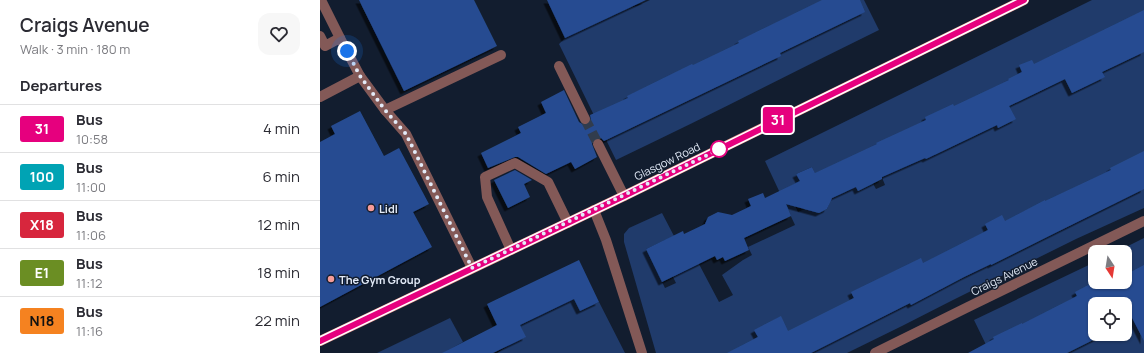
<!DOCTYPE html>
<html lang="en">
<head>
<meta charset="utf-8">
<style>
  :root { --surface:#fff; --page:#f7f7f7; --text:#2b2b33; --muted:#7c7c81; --line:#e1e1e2 }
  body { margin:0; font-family:Manrope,sans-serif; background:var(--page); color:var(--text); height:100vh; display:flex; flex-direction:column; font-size:15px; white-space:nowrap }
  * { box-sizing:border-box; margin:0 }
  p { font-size:13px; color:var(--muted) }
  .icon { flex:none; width:22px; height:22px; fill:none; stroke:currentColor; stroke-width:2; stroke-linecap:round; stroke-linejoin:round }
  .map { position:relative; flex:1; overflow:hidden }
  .panel { display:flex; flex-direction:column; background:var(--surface); width:320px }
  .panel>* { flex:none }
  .badge { padding:0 8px; border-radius:3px; font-size:14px; line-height:26px }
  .needle { width:26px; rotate:168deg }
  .controls { position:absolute; left:768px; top:245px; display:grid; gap:8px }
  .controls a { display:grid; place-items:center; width:44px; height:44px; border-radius:8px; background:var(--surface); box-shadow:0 1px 3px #0004; font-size:20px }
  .you { position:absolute; width:20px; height:20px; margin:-10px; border:3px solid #fff; border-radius:50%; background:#1a73e8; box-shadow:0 0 0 6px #1a73e833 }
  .map>.badge { position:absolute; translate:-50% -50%; box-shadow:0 0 0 2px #fff }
  h2 { padding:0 20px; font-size:15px; line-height:36px }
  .round { display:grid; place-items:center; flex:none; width:42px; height:42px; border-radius:12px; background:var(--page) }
  .headline { display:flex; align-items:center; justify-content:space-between; height:68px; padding:0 20px }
  h1 { font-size:19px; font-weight:600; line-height:30px }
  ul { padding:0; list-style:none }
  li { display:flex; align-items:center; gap:12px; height:48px; padding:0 20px; border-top:1px solid var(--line) }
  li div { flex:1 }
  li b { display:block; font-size:15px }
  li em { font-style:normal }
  li .badge { min-width:44px; font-weight:700; text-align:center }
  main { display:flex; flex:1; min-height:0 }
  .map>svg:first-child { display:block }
  .green { fill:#203b6b; fill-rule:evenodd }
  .building { fill:#264c91; filter:url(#shadow) }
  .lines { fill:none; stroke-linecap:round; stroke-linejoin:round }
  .minor-tunnel { stroke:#313c4d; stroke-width:10; stroke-dasharray:10 5; stroke-linecap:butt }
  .minor { stroke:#835957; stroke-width:10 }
  .major { stroke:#eb9692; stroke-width:10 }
  .line-casing { stroke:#fff; stroke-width:9 }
  .line { stroke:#e6007e; stroke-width:6 }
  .walk { stroke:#e3ebf8; stroke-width:4; stroke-dasharray:0 7.2 }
  .stop-dot { fill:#fff; stroke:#e6007e; stroke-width:2 }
  .poi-dot { fill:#f59b98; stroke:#121d2f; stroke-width:1.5 }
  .labels { text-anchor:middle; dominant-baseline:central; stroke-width:3; stroke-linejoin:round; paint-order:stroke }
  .street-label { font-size:11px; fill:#e3ebf8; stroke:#121d2f }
  .poi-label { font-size:11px; font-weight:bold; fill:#e3ebf8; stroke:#121d2f; text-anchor:start }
</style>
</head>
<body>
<main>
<section class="panel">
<div class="headline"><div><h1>Craigs Avenue</h1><p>Walk · 3 min · 180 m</p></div><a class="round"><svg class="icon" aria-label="heart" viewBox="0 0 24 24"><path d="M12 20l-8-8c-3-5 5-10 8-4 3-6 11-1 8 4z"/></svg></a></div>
<h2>Departures</h2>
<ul>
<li><span class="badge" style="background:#e6007e;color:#fff">31</span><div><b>Bus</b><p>10:58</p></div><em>4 min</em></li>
<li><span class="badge" style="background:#00a3b4;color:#fff">100</span><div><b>Bus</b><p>11:00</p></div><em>6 min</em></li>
<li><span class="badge" style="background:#d7263d;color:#fff">X18</span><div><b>Bus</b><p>11:06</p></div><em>12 min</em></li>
<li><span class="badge" style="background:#6b8e23;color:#fff">E1</span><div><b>Bus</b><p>11:12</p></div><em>18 min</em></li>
<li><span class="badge" style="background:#f58220;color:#111">N18</span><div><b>Bus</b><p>11:16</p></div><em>22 min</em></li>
</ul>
</section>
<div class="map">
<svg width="824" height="353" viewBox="0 0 824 353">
  <defs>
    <filter id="shadow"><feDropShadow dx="-3.5" dy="3.5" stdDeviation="0" flood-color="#0009"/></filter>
  </defs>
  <rect width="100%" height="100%" fill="#121d2f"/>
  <!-- green -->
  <g class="green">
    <path d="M330 0H544L559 30C471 73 385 118 296 160L239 44 245 38 311 7 317 6Z"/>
    <path d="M772 0H824V208L756 239 633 300 582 326 527 353H336L304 242V234L309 228 342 213 354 236 326 249 345 288 356 283 353 277 371 249 399 302 413 295 402 275 423 260 432 255 428 247 475 225 445 161ZM557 143 615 155 606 159 603 154 592 163 580 169 578 166 569 170ZM513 165 561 175 565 185 556 189 551 180 526 192ZM492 167 509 204 507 209 499 213 491 206 478 212 467 188 480 181 476 174Z"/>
    <path d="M824 238V353H670L654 320 775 262V282H805V252H796ZM775 304H805V334H775Z"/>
    <polygon points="254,299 260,311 279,302 305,353 177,353 187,346 205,337 200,325"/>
    <polygon points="130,318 143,342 123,353 57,353"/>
  </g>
  <!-- building -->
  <g class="building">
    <polygon points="39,0 154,0 177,46 84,91"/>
    <polygon points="227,0 326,0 245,38"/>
    <polygon points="502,0 540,0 545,12 460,53 461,56 284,141 281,138 275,138 272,141 272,144 277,157 255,169 251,162 226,174 198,157 195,157 168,168 161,153 201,133 198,127 226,113 221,102 244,90 259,122 264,125 267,125 270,123 271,120 270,115 308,98 307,96 372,64 373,65 419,43 418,41"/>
    <polygon points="824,10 824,52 782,72 785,77 752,93 745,79 689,106 696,119 678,128 677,125 606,159 605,158 562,177 562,179 538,191 536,187 512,198 507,209 499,213 466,204 471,216 424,238 429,250 405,261 403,257 397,260 395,256 342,282 326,249 363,231 364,234 385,224 388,217 398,212 412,215 431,206 428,199 443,193 445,198 480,181 476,174 492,167 495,173 557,144 556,143 606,120 605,117 618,111 633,104 634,106 689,80 688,79 702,72 699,65 712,60 714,64"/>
    <polygon points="40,111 64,156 79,148 109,204 93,212 112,247 0,307 0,142 15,134 11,126"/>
    <polygon points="824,151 824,189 727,237 671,265 671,264 644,277 591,305 590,303 491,353 407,353 438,337 434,330 461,316 468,331 534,298 531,292 601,258 603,263 668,230 665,224 682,215 685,221 725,200 725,201 791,170 790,168"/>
    <polygon points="195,170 212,180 204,184 210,197 188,208 174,180"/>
    <polygon points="259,260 279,302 260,311 254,299 200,325 206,337 173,353 122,353 177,325 167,304"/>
    <polygon points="824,265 824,341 805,304 775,304 775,334 780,334 781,336 747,353 648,353 674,339 673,337 702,323 702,324 757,296 755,292 774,282 783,282 785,285 791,282 805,282 805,275"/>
  </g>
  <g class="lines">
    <!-- minor-tunnel -->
    <polyline class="minor-tunnel" points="265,119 278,144"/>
    <!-- minor -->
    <g class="minor">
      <polyline points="1,0 20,38"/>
      <polyline points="0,36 5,46 20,38 40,76 0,97"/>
      <polyline points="239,66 265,119"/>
      <polyline points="40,76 65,110 181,55"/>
      <polyline points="65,110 86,134 152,268"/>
      <polyline points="278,144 304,196"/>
      <polyline points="274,210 286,240 322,353"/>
      <polyline points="191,250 167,197 165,177 195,163 228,182 248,223"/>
      <polyline points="555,353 648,307 824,221"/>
    </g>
    <!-- major -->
    <polyline class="major" points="0,341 304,196 704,0"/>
  </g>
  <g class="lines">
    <defs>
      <polyline id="line" points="0,341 304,196 704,0"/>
    </defs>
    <!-- line casing -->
    <use href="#line" class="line-casing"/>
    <!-- line -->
    <use href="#line" class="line"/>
    <!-- walk -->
    <polyline class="walk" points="27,51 40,76 65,110 86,134 152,268 404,147 399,149"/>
  </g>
  <!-- markers -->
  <circle class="stop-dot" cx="399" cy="149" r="8"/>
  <g class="poi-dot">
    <circle cx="51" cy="208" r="4"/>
    <circle cx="11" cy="279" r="4"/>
  </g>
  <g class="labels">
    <!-- street labels -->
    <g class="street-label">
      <text transform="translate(347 161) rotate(-26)">Glasgow Road</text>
      <text transform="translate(684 276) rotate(-26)">Craigs Avenue</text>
    </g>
    <!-- poi labels -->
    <g class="poi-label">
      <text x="59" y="208">Lidl</text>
      <text x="19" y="279">The Gym Group</text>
    </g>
  </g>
</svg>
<div class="controls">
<a><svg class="needle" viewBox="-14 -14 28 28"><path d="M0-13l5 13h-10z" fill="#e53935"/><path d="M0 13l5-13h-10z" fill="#7c7c81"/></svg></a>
<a><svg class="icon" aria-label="locate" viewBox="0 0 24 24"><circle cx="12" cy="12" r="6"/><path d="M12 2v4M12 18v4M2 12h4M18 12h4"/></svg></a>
</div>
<div class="you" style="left:27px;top:51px"></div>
<b class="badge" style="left:458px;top:120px;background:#e6007e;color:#fff">31</b>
</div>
</main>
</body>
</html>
